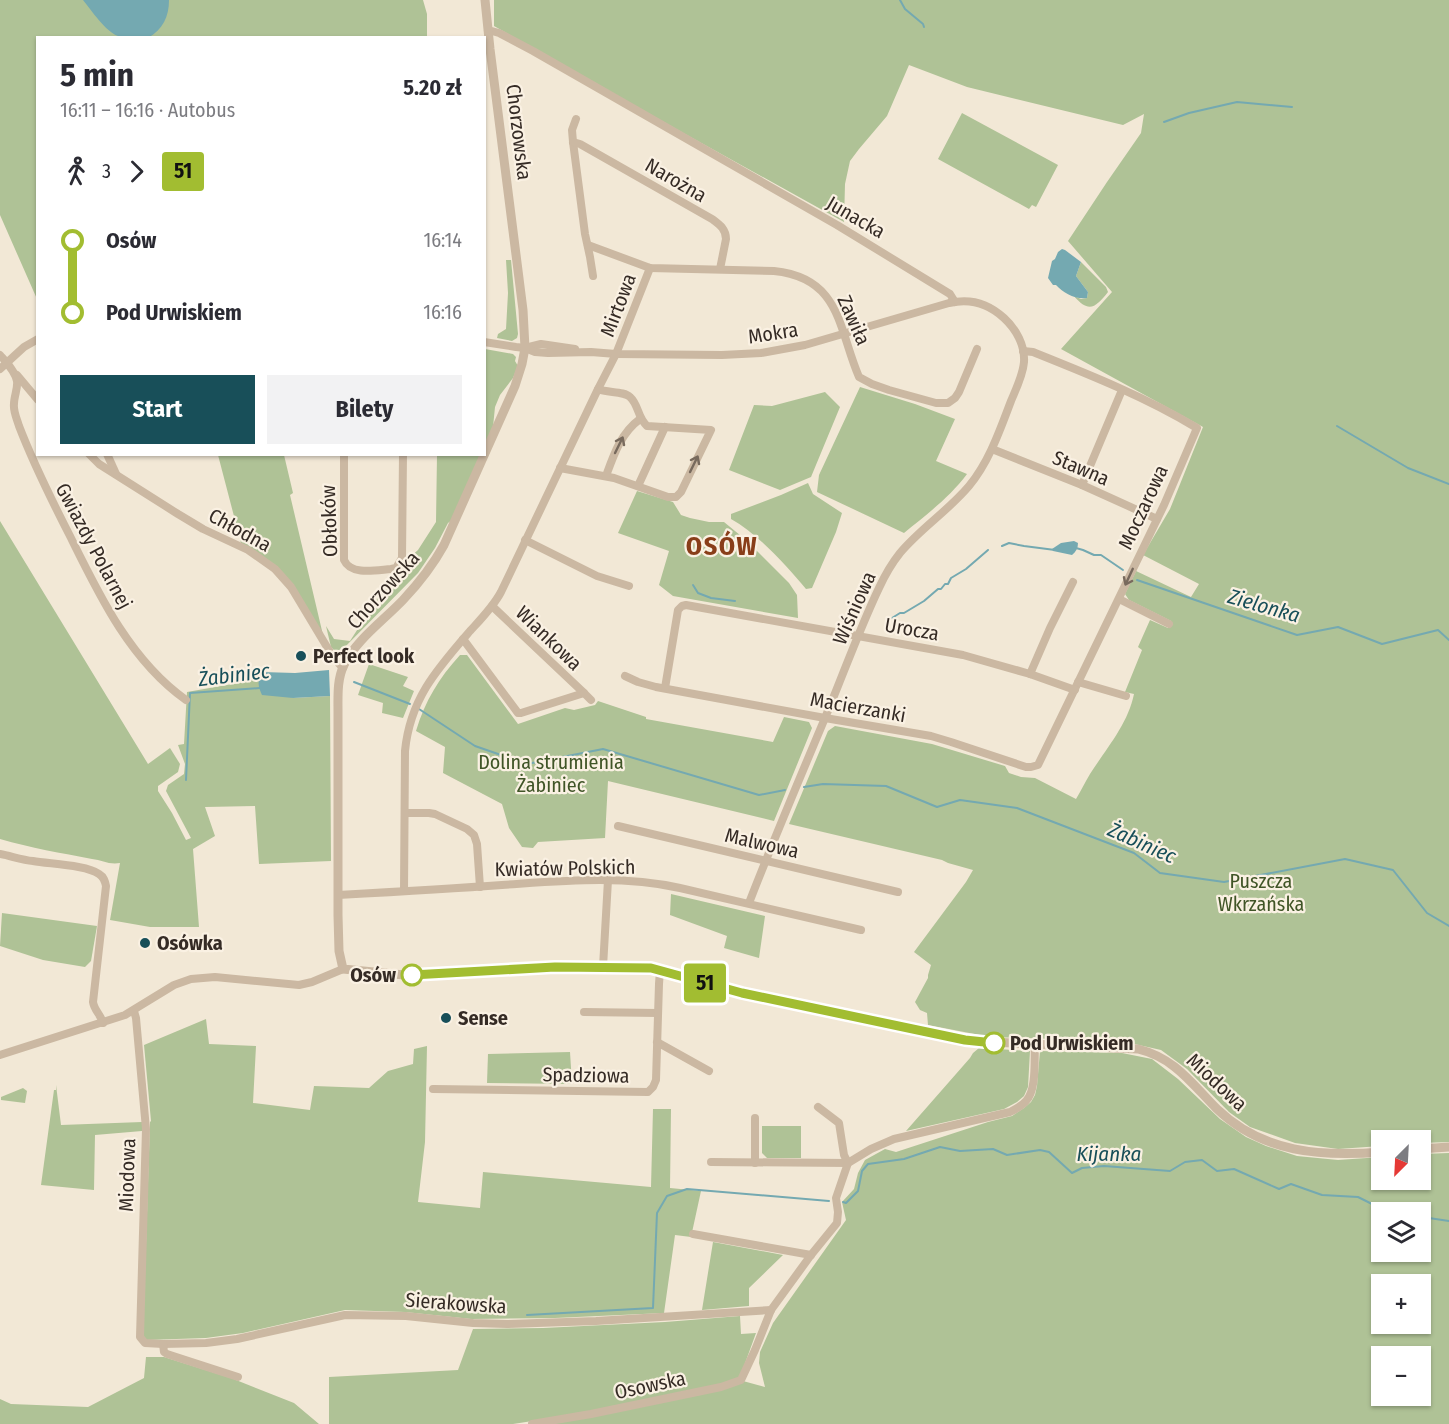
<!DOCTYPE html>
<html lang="pl">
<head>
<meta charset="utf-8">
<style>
  :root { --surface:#fff; --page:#f2f2f3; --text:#2b2b33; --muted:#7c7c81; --accent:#184f59 }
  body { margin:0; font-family:"Fira Sans Condensed",sans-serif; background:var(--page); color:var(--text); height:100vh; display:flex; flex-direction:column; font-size:22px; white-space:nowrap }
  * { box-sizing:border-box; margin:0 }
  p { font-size:20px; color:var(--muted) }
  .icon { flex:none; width:33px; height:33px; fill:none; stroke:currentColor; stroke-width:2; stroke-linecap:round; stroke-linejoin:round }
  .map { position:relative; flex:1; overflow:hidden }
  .drawer { position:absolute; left:36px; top:36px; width:450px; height:420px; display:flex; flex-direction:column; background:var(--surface); border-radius:0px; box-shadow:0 2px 4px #0004 }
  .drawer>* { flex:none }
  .badge { padding:0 12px; border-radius:4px; font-size:21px; line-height:39px }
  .needle { width:39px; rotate:204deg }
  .buttons { position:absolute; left:1371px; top:1130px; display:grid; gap:12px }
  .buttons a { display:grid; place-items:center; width:60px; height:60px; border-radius:0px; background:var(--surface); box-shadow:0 2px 4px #0004; font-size:30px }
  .map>.badge { position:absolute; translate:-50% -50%; box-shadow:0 0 0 3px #fff }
  .legs { display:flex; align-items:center; gap:9px; height:66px; padding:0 24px; font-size:20px }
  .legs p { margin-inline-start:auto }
  .overview { display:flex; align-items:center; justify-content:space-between; height:102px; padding:0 24px }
  h1 { font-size:33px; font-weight:700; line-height:45px }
  .action { display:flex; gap:12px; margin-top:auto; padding:12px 24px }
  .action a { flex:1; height:69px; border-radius:0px; background:var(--accent); color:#fff; font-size:24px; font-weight:700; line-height:69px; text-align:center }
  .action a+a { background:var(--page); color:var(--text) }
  ul { padding:0 24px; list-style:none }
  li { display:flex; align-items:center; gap:21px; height:72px; font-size:22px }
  li i { display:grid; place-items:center; width:9px; height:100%; margin:0 8px; background:currentColor }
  li i::after { content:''; width:15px; height:15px; margin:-8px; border:4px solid; border-radius:50%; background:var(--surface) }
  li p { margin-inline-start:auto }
  li:first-child i { background:linear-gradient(#0000 50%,currentColor 0) }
  li:last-child i { background:linear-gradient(currentColor 50%,#0000 0) }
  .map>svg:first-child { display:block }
  .green { fill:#afc296; fill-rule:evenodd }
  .water { fill:#74a9b1 }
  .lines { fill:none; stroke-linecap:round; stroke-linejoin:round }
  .stream { stroke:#74a9b1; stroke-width:2 }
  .minor { stroke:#cbb8a2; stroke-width:8 }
  .tertiary { stroke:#cbb8a2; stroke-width:9 }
  .oneway { stroke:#786a5d }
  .line-1-casing { stroke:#fff; stroke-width:14 }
  .line-1 { stroke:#a2bd31; stroke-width:9 }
  .poi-dot { fill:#184f59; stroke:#faf1e3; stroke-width:2 }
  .stop-1-dot { fill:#fff; stroke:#a2bd31; stroke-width:3 }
  .labels { text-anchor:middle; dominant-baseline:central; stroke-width:4.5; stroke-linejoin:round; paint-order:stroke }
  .street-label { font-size:20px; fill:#352b25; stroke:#faf1e3 }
  .poi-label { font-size:20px; font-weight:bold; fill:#352b25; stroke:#faf1e3; text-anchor:start }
  .park-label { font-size:20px; fill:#405527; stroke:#faf1e3 }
  .stop-label { font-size:20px; font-weight:bold; fill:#352b25; stroke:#faf1e3; text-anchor:end }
  .water-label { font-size:21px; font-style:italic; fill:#184f59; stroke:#faf1e3 }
  .district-label { font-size:26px; font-weight:bold; letter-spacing:1.5px; fill:#893e19; stroke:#faf1e3 }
</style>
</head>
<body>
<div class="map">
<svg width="1449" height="1424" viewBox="0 0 1449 1424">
  <rect width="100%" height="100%" fill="#f2e8d6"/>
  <!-- green -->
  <g class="green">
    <polygon points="0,0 423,0 427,14 427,36 416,38 38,38 37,299 0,215"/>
    <path d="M494 0H1449V1142L1421 1143 1420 1140H1382L1381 1146 1338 1149 1295 1143 1250 1127 1229 1112 1187 1069 1161 1050 1121 1041 990 1037 928 1025 927 1013 920 1010 915 1002 928 978V975L931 965 914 952 966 882 973 870 948 863 942 860 789 824 828 731 835 726 932 744 1005 766 1009 773 1021 777 1035 778 1076 799C1081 791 1085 782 1090 774 1106 749 1128 724 1134 694L1125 692 1142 650 1138 647 1150 620 1168 628 1171 621 1129 600 1125 594 1136 571 1191 597 1199 584 1143 555 1170 509 1203 427 1061 349 1112 292 1068 241 1107 182 1141 133 1144 114 1123 125 967 87 909 65 887 116 859 149 850 161 845 184 844 222 685 134 494 26Z"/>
    <polygon points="962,113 1058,165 1036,207 1032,205 1029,209 938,159"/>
    <polygon points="506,260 511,260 518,334 517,338 512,341 497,338 498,334 506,329 508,293"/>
    <path d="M1081 262 1106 287 1108 292C1096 307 1089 314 1074 296L1081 299 1087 298 1088 292 1076 276Z"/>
    <polygon points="485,349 513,354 516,357 515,361 518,366 513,378 500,395 495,407 493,427 485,446"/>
    <path d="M860 387 915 404 955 419 936 461 967 474C950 497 926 515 904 533L817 492 819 475Z"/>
    <polygon points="825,392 840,407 811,477 780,490 729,470 754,405 772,406"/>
    <polygon points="218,455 284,455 293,493 290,495 323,635 290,581 241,543"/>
    <polygon points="437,455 481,455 452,520 448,523 435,548 418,573 338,654 331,647 326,626 334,639 350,641 381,593 408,559 418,550 436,522"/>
    <path d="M808 483 813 494 842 513 836 532 812 588 806 589C786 565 758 534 731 519V514L781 495Z"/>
    <polygon points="637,491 673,502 681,515 690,518 709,522 724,522 746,540 789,583 797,595 798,618 673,596 659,585 669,551 618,533"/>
    <path d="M0 521 148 764 170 748 180 764 178 772 158 786V791L172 813 186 840 191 838 166 791 168 785 184 774 185 764 178 745 184 744 187 692 244 682 247 671 262 672 258 678 293 698 330 696 331 861 259 864 255 806 205 807 215 836 193 849 199 927H150L110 920 120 863C109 865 102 860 92 859 61 853 31 848 0 839Z"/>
    <path d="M460 655H467L518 724 565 708 574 710 595 705 598 701 646 717V719L773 742 784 717 809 722 812 728 774 821 608 781 605 838 538 842 533 848 522 847 509 828 502 804 443 773 445 747 416 731C425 701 439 678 460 655Z"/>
    <polygon points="369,664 408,677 403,686 414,691 403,718 382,713 383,703 358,695"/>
    <polygon points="671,894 765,916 759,958 724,948 727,936 670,915"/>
    <polygon points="2,913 97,926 91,961 85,967 43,960 0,946"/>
    <polygon points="206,1019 209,1044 256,1046 253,1103 310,1110 314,1086 369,1088 388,1071 413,1064 414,1049 427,1046 425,1142 418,1202 480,1208 483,1172 651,1187 653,1109 671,1109 670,1188 701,1191 691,1237 675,1235 664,1313 555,1318 471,1319 405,1312 345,1310 243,1333 206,1338 147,1340 143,1337 150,1122 151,1121 144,1045"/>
    <polygon points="979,1048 1030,1051 1028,1087 1024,1096 1017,1102 1004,1109 906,1131 970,1058 973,1053"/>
    <path d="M1040 1051 1122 1053 1152 1059 1178 1079 1220 1119 1246 1137 1266 1146 1297 1156 1338 1160 1381 1157 1382 1179H1420L1421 1154 1449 1153V1424H544L743 1381 765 1387 759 1363 760 1352 773 1323 846 1220 842 1202 854 1189 858 1173 865 1160 885 1149 896 1152 988 1122 1012 1116 1024 1108 1031 1102 1035 1095 1037 1086ZM1382 1212H1420V1251H1382ZM1382 1284H1420V1323H1382ZM1382 1356H1420V1395H1382Z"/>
    <polygon points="570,1052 572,1084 487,1083 488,1054"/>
    <polygon points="56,1085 61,1125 142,1122 142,1131 95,1135 94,1190 41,1185 54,1090 56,1090"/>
    <polygon points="23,1088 27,1091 25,1103 1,1100 1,1097"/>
    <polygon points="762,1126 801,1126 801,1158 767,1158 762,1153"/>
    <polygon points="713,1242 783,1255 749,1288 749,1306 702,1310"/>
    <polygon points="740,1316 741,1334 756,1333 739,1380 591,1412 513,1424 329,1424 329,1377 458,1370 473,1329 543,1328 665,1322"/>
    <polygon points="146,1357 164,1357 231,1378 294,1403 319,1424 0,1424 0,1399 11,1404 88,1407 144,1378"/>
  </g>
  <!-- water -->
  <g class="water">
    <path d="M83 0H169C169 17 163 29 148 38 139 38 126 40 118 36 105 31 92 11 83 0Z"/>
    <path d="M1062 249 1065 250 1081 262 1076 276 1088 292 1087 298C1076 300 1063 293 1056 285H1053L1048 278 1052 261 1055 259 1058 252Z"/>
    <path d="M1074 541 1078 543C1078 548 1076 552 1072 555L1053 551 1052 549 1061 543Z"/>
    <path d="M329 670 330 696 293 698 262 695C258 686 257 681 262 672L295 673Z"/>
  </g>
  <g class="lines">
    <!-- stream -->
    <g class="stream">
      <polyline points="900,0 905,9 923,24 924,27"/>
      <polyline points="1164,122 1189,113 1237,102 1292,107"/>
      <polyline points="1337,426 1408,468 1449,484"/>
      <polyline points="1002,546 1009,543 1024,546 1055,550"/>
      <polyline points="1076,548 1083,550 1094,555 1101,555 1123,570"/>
      <polyline points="1137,580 1297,635 1338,627 1382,644 1438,630 1449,640"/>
      <polyline points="693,585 698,593 711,598 735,601"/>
      <polyline points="892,618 900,613 904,613 924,601 938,589 941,589 945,584 948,584 951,578 966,569 988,550"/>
      <polyline points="354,682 410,704"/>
      <polyline points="419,709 475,746 527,764 603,749 759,795 785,790"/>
      <polyline points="186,780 190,693 260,688"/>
      <polyline points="804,787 823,784 886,786 937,807 960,800 1017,808 1134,853 1160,873 1224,882 1345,859 1393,870 1427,913 1449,926"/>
      <polyline points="843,1202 846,1203 858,1191 862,1171 868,1164 904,1159 940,1147 960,1151 993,1149 1007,1155 1040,1150 1049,1152 1072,1173 1082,1168 1104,1166 1170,1171 1185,1162 1202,1160 1217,1171 1234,1169 1279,1189 1291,1184 1322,1195 1358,1197 1372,1204 1382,1223"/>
      <polyline points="1420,1221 1429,1218 1449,1221"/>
      <polyline points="527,1315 653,1308 657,1213 667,1196 687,1189 829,1201"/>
    </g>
    <!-- minor -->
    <g class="minor">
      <polyline points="488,30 499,33 533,51 837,225 950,294 955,302"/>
      <polyline points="576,119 572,130 573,142 585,234 590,257 593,276"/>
      <path d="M573 142 580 144 712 219C720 225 726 229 726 239L720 269"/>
      <path d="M588 245 650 268 774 271C841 278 838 328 859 377L872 384 889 390 936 403H948L955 398 959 392 977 349"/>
      <polyline points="484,342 516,347 525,348 541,344 575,349"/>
      <path d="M525 348 535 352 548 353 591 352 616 354 722 355 761 353 805 345 949 303C970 298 989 304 1004 318 1016 329 1025 345 1024 362 1023 375 1016 389 1011 401 1000 430 989 462 969 486 948 511 921 528 900 553 892 563 885 575 879 588 859 630 843 675 825 718 799 780 773 841 749 903"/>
      <path d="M0 355C6 362 15 371 17 381 18 389 14 396 14 404 13 411 17 419 19 426 34 465 52 501 71 538 100 597 131 661 186 700"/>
      <polyline points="0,369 24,347 38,339"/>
      <polyline points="17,375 38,400"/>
      <polyline points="992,449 1082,485 1157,519"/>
      <polyline points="89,454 99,464 178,514 203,529 248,550 275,569 291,587 333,657 343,668"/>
      <polyline points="107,454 116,474"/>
      <path d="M344 454V560C351 576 377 570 391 569L396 568 402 558 403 454"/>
      <path d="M560 468 614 478 668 497H676L681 492 711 430 647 426C637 417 639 405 630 397 624 391 607 393 598 389"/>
      <path d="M606 476C614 454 621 433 640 419"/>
      <polyline points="1082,485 1122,390"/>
      <polyline points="638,486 665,427"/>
      <polyline points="525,540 597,576 629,586"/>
      <polyline points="1119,599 1169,624"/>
      <polyline points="463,639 518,713 521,713 584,693 492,606"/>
      <polyline points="1030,674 1050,628 1073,582"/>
      <path d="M625 676 638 682 656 687 825 718 931 736 951 742 1026 767H1031L1038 765 1164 505 1197 428C1146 397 1088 374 1033 352L1023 351"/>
      <polyline points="1078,682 1126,696"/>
      <polyline points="665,688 678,610 682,606 686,605 963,655 1030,674 1075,690"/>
      <polyline points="584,693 591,700"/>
      <polyline points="405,813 429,813 435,814 467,829 474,835 477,844 480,887"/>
      <polyline points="618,826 898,892"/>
      <path d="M0 854C11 856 22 860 33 861 49 864 87 865 99 874 104 877 105 881 106 886L93 1002C94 1010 101 1015 103 1023"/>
      <path d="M404 891 405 751C410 699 437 669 470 631 481 619 493 607 501 592L598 389 616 354 650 268"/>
      <path d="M338 895C393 892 448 889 502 885 562 881 621 875 680 888L861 930"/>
      <polyline points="603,967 608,880"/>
      <polyline points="134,1011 136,1018 146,1129 140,1337 145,1343 163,1344 206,1343 237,1339 345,1315 406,1316 473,1323 507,1324 596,1321 771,1310"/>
      <polyline points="584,1012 658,1013"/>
      <polyline points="657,1042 709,1071"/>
      <polyline points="0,1055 125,1015 174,985 191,979 215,977 299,985 312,982 343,969"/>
      <polyline points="433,1089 648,1092 653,1087 656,1080 659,984 660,970"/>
      <polyline points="755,1118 755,1163"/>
      <polyline points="711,1162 848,1163 844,1155 839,1123 818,1107"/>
      <polyline points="693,1234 811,1255"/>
      <polyline points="163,1344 164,1352 167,1354 238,1377"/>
      <path d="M532 1424 591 1414 721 1387 741 1380 755 1350 771 1310 811 1255 837 1223 838 1212 836 1198 848 1163 871 1149 894 1139 1010 1112C1016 1109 1022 1106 1026 1101 1037 1090 1034 1059 1035 1044"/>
    </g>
    <!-- tertiary -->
    <g class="tertiary">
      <path d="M485 0 490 49 523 310 525 348 522 364 515 386 444 545C433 565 419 583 403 600 384 620 355 641 344 665 337 679 338 696 338 711V915L339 951 343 969 404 975 543 968 648 967 742 993 970 1041 1138 1049C1175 1058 1192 1084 1217 1109 1263 1153 1321 1157 1382 1152"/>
      <polyline points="1420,1149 1449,1147"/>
    </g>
  </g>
  <!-- one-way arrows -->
  <defs><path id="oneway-shaft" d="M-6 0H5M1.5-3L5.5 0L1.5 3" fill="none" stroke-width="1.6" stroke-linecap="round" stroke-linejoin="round" transform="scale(1.5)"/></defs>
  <g class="oneway">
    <use href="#oneway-shaft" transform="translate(619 445) rotate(-64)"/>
    <use href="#oneway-shaft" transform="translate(694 464) rotate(-64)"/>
    <use href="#oneway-shaft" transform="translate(1129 577) rotate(115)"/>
  </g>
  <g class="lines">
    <defs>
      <polyline id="line-1" points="412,975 555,967 651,968 742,993 965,1040 994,1043"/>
    </defs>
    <!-- line-1 casing -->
    <use href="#line-1" class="line-1-casing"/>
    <!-- line-1 -->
    <use href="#line-1" class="line-1"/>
  </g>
  <!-- markers -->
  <g class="poi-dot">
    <circle cx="301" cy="656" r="6"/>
    <circle cx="145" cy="943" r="6"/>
    <circle cx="446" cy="1018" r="6"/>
  </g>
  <g class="stop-1-dot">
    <circle cx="412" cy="975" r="10"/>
    <circle cx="994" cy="1043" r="10"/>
  </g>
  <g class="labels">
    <!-- street labels -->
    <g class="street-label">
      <text transform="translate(519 132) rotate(83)">Chorzowska</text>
      <text transform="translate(676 180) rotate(30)">Narożna</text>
      <text transform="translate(856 217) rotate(30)">Junacka</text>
      <text transform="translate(618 305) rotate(-69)">Mirtowa</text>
      <text transform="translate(854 320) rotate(66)">Zawiła</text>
      <text transform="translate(773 333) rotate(-9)">Mokra</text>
      <text transform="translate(1081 468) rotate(23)">Stawna</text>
      <text transform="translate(1143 507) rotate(-65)">Moczarowa</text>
      <text transform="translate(329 521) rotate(-92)">Obłoków</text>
      <text transform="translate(240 530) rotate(29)">Chłodna</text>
      <text transform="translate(94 546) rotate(62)">Gwiazdy Polarnej</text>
      <text transform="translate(383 590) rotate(-48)">Chorzowska</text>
      <text transform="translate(854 608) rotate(-66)">Wiśniowa</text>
      <text transform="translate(912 629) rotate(10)">Urocza</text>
      <text transform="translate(549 638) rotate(44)">Wiankowa</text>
      <text transform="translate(858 707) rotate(10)">Macierzanki</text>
      <text transform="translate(762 843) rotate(13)">Malwowa</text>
      <text transform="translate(565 868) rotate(-1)">Kwiatów Polskich</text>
      <text transform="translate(586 1075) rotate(1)">Spadziowa</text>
      <text transform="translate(1217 1082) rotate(43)">Miodowa</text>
      <text transform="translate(127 1175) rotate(-88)">Miodowa</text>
      <text transform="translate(456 1303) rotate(4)">Sierakowska</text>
      <text transform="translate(650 1385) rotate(-12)">Osowska</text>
    </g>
    <!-- poi labels -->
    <g class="poi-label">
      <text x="313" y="656">Perfect look</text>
      <text x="157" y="943">Osówka</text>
      <text x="458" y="1018">Sense</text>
    </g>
    <!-- park labels -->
    <g class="park-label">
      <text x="551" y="762">Dolina strumienia<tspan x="551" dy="23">Żabiniec</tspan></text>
      <text x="1261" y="881">Puszcza<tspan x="1261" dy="23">Wkrzańska</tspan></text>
    </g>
    <!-- stop labels -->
    <g class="stop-label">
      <text x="396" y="975">Osów</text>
      <text x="1010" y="1043" text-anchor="start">Pod Urwiskiem</text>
    </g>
    <!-- water labels -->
    <g class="water-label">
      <text transform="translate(1264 606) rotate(16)">Zielonka</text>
      <text transform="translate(234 675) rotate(-7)">Żabiniec</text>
      <text transform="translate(1142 843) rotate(24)">Żabiniec</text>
      <text x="1109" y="1154">Kijanka</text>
    </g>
    <!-- district labels -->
    <g class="district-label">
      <text x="722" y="546">OSÓW</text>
    </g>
  </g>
</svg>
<div class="buttons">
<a><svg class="needle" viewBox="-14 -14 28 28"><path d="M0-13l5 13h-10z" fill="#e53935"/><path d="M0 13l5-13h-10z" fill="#7c7c81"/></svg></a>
<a><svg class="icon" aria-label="layers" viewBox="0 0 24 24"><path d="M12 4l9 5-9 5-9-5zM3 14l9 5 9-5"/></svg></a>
<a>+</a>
<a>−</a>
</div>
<b class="badge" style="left:705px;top:983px;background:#a2bd31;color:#111">51</b>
<section class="drawer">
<div class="overview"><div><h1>5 min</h1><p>16:11 – 16:16 · Autobus</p></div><b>5.20 zł</b></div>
<div class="legs"><svg class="icon" aria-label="walk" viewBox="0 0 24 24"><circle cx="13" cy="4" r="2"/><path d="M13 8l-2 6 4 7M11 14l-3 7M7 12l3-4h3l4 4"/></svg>3<svg class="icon" aria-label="forward" viewBox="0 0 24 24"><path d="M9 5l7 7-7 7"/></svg><b class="badge" style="background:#a2bd31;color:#111">51</b></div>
<ul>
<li><i style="color:#a2bd31"></i><b>Osów</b><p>16:14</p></li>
<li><i style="color:#a2bd31"></i><b>Pod Urwiskiem</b><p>16:16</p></li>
</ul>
<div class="action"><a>Start</a><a>Bilety</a></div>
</section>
</div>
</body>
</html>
